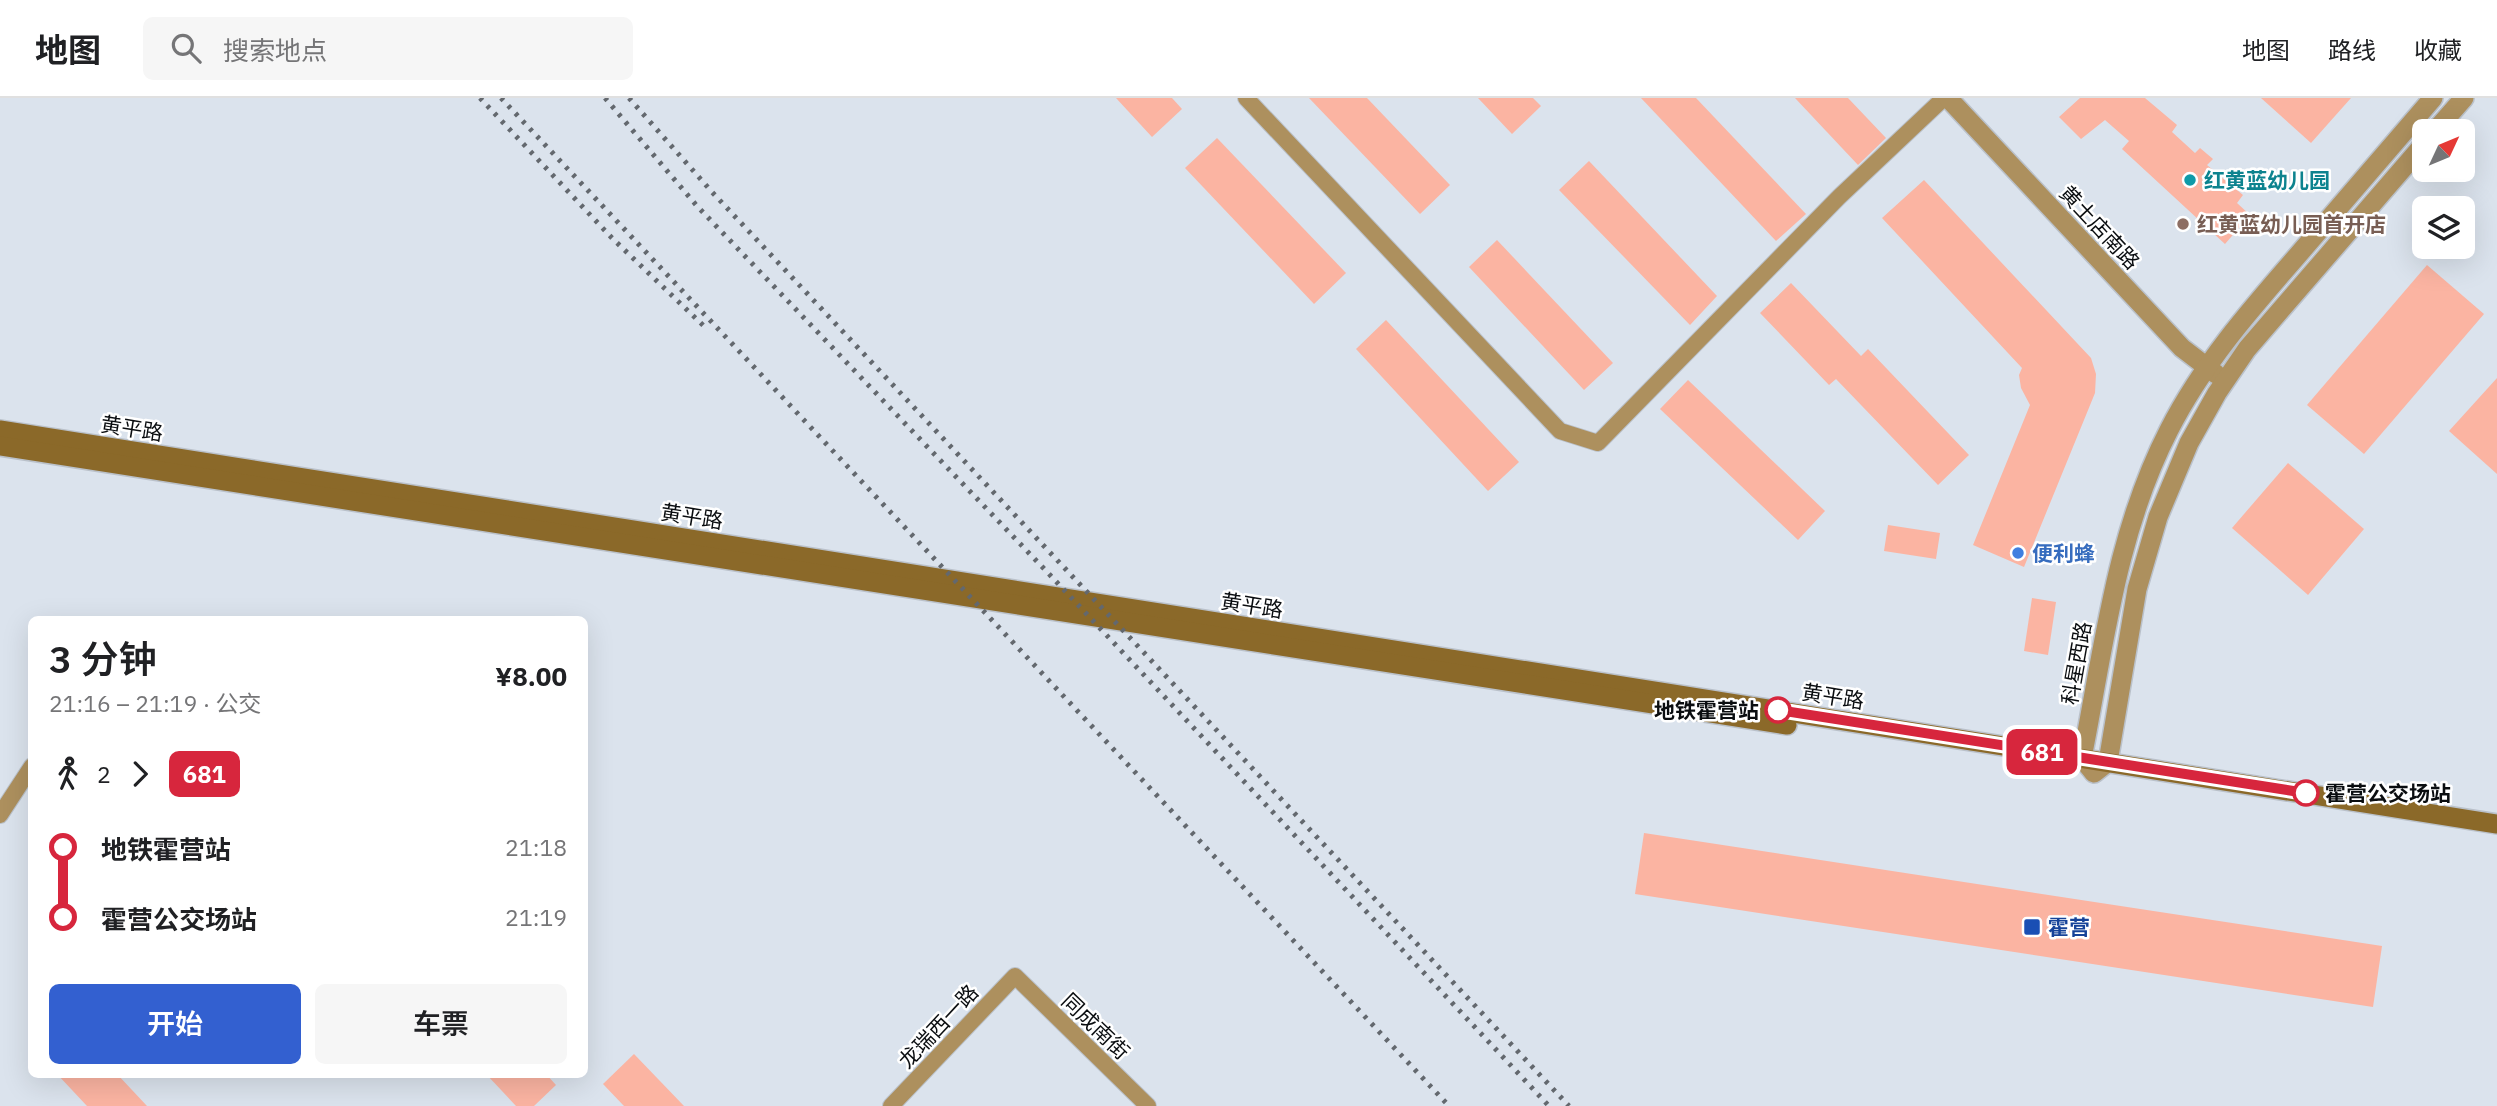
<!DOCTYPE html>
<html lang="zh">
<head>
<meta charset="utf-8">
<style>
  :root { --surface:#fff; --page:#f6f6f6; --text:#202124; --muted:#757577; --line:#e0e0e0; --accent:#3360d0 }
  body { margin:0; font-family:"IBM Plex Sans","Noto Sans SC",sans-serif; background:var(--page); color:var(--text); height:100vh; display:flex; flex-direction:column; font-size:26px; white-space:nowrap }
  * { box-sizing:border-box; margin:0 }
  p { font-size:23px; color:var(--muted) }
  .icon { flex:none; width:38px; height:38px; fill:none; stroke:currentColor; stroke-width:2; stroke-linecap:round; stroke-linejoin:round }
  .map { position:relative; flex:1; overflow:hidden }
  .details { position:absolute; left:28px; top:518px; width:560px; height:462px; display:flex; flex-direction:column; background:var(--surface); border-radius:10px; box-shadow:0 7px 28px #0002 }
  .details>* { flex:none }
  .badge { padding:0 14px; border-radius:10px; font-size:24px; line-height:46px }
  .needle { width:46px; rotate:46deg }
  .tools { position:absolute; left:2412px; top:21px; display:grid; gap:14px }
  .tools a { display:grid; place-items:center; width:63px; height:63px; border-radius:10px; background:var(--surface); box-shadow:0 7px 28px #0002; font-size:35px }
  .map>.badge { position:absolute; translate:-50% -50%; box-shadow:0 0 0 4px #fff }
  .legs { display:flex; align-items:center; gap:10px; height:77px; padding:0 21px; font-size:23px }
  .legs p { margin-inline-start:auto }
  .summary { display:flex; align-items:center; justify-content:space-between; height:119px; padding:0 21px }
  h1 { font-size:38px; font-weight:600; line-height:52px }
  .primary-button { display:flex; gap:14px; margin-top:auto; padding:14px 21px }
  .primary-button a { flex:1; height:80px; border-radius:10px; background:var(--accent); color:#fff; font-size:28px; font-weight:600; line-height:80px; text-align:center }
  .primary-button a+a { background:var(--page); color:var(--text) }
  ul { padding:0 21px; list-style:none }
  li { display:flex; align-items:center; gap:24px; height:70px; font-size:26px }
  li i { display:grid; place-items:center; width:10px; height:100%; margin:0 9px; background:currentColor }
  li i::after { content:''; width:18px; height:18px; margin:-9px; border:5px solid; border-radius:50%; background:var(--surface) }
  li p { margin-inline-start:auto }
  li:first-child i { background:linear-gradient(#0000 50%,currentColor 0) }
  li:last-child i { background:linear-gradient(currentColor 50%,#0000 0) }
  header { display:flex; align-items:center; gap:42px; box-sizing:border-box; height:98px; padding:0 35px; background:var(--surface); border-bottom:2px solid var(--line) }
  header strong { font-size:33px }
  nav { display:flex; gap:38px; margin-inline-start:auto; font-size:24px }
  .search { width:490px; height:63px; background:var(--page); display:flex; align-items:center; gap:18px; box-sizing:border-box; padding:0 24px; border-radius:10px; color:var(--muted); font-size:26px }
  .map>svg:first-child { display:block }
  .building { fill:#fbb4a2 }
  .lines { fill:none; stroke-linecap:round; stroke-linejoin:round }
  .minor-casing { stroke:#bac1ca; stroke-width:18 }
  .tertiary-casing { stroke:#bac1ca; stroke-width:22 }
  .secondary-casing { stroke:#bac1ca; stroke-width:22 }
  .minor { stroke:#ad905e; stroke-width:16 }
  .tertiary { stroke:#ad905e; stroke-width:19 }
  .secondary { stroke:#8b6929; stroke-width:19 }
  .rail { stroke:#63686e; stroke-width:5; stroke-dasharray:3.5 7; stroke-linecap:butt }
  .line-1-casing { stroke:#fff; stroke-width:16 }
  .line-1 { stroke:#d7263d; stroke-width:10 }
  .culture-dot { fill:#0f9aa8; stroke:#fff; stroke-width:2.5 }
  .education-dot { fill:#8d6e63; stroke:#fff; stroke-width:2.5 }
  .shop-dot { fill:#3f7fe0; stroke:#fff; stroke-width:2.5 }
  .stop-1-dot { fill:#fff; stroke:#d7263d; stroke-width:3.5 }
  .transit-dot { fill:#1a4fb4; stroke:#fff; stroke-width:2.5 }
  .labels { text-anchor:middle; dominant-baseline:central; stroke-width:5; stroke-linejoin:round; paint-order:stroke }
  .culture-label { font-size:21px; font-weight:bold; fill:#0d838f; stroke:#fff; text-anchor:start }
  .education-label { font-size:21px; font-weight:bold; fill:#785e54; stroke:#fff; text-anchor:start }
  .street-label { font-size:21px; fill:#0a0d10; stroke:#fff }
  .shop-label { font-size:21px; font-weight:bold; fill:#366cbe; stroke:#fff; text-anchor:start }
  .stop-label { font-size:21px; font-weight:bold; fill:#0a0d10; stroke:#fff; text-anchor:end }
  .transit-label { font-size:21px; font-weight:bold; fill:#164399; stroke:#fff; text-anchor:start }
</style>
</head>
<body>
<header>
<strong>地图</strong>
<div class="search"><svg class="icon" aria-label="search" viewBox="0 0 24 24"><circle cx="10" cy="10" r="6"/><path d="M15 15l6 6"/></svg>搜索地点</div>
<nav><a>地图</a><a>路线</a><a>收藏</a></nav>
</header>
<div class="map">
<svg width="2497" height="1008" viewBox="0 0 2497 1008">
  <rect width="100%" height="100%" fill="#dbe3ed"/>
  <!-- building -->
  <g class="building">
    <polygon points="1116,0 1172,0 1182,11 1152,39"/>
    <polygon points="1309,0 1367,0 1450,87 1420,116"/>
    <polygon points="1478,0 1533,0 1541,8 1512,36"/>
    <polygon points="1641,0 1696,0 1806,116 1776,143"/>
    <polygon points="1795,0 1848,0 1886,40 1858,67"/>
    <polygon points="2080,0 2145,0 2177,27 2172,34 2195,55 2200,50 2213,61 2207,67 2243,97 2237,105 2250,117 2225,146 2122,51 2129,43 2105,22 2081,41 2059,19"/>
    <polygon points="2261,0 2351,0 2311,45"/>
    <polygon points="1217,40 1346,175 1314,206 1185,70"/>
    <polygon points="1589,63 1717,198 1690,227 1559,92"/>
    <polygon points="1924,82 2091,260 2096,276 2095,295 2024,469 1973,447 2030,307 2021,290 2019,277 2022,270 1882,120"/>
    <polygon points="1497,142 1613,265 1584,292 1469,169"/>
    <polygon points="2427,167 2484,216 2364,356 2307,307"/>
    <polygon points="1791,185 1861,258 1868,251 1969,357 1938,387 1836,281 1829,287 1760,215"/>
    <polygon points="1386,222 1519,364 1488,393 1356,251"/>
    <polygon points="2497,280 2497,376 2449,333"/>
    <polygon points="1688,282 1825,413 1798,442 1660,311"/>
    <polygon points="2288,365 2364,431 2308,497 2232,430"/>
    <polygon points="1888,427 1940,435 1936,461 1884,453"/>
    <polygon points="2032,500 2056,504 2048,557 2024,553"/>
    <polygon points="1644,735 2382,848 2373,909 1635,796"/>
    <polygon points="634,956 684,1008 624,1008 603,986"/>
    <polygon points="57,976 117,976 147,1008 87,1008"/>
    <polygon points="486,976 546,976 556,987 534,1008 516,1008"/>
  </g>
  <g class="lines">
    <defs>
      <g id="minor">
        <polyline points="1246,0 1560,333 1598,345 1839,99 1944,0"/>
        <polyline points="0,717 32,668"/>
        <polyline points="891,1008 1015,878 1148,1008"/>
      </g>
      <g id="tertiary">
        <polyline points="1948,0 2182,250 2216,276"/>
        <polyline points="2435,33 2464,0"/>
        <path d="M2424 46 2247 251 2217 295 2189 345 2158 419 2137 491 2108 664 2094 675 2082 660C2104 549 2116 435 2169 332 2202 267 2250 212 2298 157 2343 105 2388 52 2433 0"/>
      </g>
      <g id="secondary">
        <polyline points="0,332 2497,726"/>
        <polyline points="0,348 1787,627"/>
      </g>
    </defs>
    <!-- minor casing -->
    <use href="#minor" class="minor-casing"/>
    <!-- tertiary casing -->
    <use href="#tertiary" class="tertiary-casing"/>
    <!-- secondary casing -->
    <use href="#secondary" class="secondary-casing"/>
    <!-- minor -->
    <use href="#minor" class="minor"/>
    <!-- tertiary -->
    <use href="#tertiary" class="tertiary"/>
    <!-- secondary -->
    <use href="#secondary" class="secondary"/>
    <!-- rail -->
    <g class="rail">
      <polyline points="480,0 612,140 708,232"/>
      <polyline points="501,0 1449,1008"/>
      <polyline points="605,0 697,108 1050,477 1549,1008"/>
      <polyline points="629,0 712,94 1569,1008"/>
    </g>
  </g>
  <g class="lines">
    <defs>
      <polyline id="line-1" points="1778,612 2306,695"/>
    </defs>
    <!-- line-1 casing -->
    <use href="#line-1" class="line-1-casing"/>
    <!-- line-1 -->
    <use href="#line-1" class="line-1"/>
  </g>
  <!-- markers -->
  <circle class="culture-dot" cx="2190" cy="82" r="7"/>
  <circle class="education-dot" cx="2183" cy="126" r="7"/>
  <circle class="shop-dot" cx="2018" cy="455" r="7"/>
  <g class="stop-1-dot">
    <circle cx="1778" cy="612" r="12"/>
    <circle cx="2306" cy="695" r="12"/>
  </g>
  <rect class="transit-dot" x="2023" y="820" width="18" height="18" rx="3.5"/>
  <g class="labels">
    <!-- culture labels -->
    <g class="culture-label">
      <text x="2204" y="82">红黄蓝幼儿园</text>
    </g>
    <!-- education labels -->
    <g class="education-label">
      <text x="2197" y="126">红黄蓝幼儿园首开店</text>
    </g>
    <!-- street labels -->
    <g class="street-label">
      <text transform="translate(2100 129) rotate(47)">黄土店南路</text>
      <text transform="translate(132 330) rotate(9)">黄平路</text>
      <text transform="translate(692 418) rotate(9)">黄平路</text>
      <text transform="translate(1252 507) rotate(9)">黄平路</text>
      <text transform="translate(2076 565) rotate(-80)">科星西路</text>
      <text transform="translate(1833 598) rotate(9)">黄平路</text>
      <text transform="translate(938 928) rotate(-47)">龙瑞西一路</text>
      <text transform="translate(1096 928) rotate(44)">同成南街</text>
    </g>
    <!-- shop labels -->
    <g class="shop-label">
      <text x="2032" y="455">便利蜂</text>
    </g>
    <!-- stop labels -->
    <g class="stop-label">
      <text x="1759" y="612">地铁霍营站</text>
      <text x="2325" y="695" text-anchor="start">霍营公交场站</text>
    </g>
    <!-- transit labels -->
    <g class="transit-label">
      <text x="2048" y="829">霍营</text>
    </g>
  </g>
</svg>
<div class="tools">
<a><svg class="needle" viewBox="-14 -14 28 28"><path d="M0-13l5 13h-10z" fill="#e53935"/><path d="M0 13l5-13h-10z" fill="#757577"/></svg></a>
<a><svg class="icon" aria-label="layers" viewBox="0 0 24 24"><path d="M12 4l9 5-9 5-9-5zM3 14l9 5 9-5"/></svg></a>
</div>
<b class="badge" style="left:2042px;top:654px;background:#d7263d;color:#fff">681</b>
<section class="details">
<div class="summary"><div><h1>3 分钟</h1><p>21:16 – 21:19 · 公交</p></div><b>¥8.00</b></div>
<div class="legs"><svg class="icon" aria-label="walk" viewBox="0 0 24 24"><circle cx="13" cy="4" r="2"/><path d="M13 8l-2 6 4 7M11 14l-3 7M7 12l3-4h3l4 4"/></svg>2<svg class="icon" aria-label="forward" viewBox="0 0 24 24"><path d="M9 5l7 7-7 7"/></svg><b class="badge" style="background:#d7263d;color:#fff">681</b></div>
<ul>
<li><i style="color:#d7263d"></i><b>地铁霍营站</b><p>21:18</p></li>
<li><i style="color:#d7263d"></i><b>霍营公交场站</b><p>21:19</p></li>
</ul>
<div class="primary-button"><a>开始</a><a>车票</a></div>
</section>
</div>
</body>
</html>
